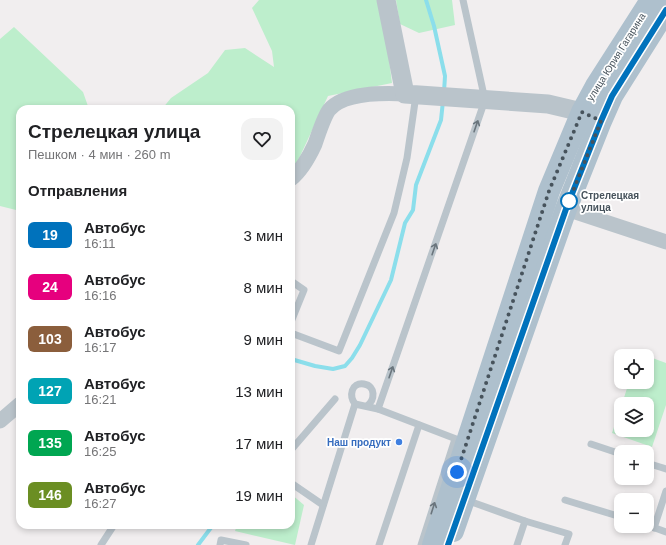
<!DOCTYPE html>
<html lang="ru">
<head>
<meta charset="utf-8">
<style>
  :root { --surface:#fff; --page:#f2f2f2; --text:#202124; --muted:#757577 }
  body { margin:0; font-family:Arial,sans-serif; background:var(--page); color:var(--text); height:100vh; display:flex; flex-direction:column; font-size:15px; white-space:nowrap }
  * { box-sizing:border-box; margin:0 }
  p { font-size:13px; color:var(--muted) }
  .icon { flex:none; width:22px; height:22px; fill:none; stroke:currentColor; stroke-width:2; stroke-linecap:round; stroke-linejoin:round }
  .map { position:relative; flex:1; overflow:hidden }
  .sheet { position:absolute; left:16px; top:105px; width:279px; height:424px; display:flex; flex-direction:column; background:var(--surface); border-radius:12px; box-shadow:0 2px 6px #0003 }
  .sheet>* { flex:none }
  .badge { padding:0 8px; border-radius:6px; font-size:14px; line-height:26px }
  .controls { position:absolute; left:614px; top:349px; display:grid; gap:8px }
  .controls a { display:grid; place-items:center; width:40px; height:40px; border-radius:8px; background:var(--surface); box-shadow:0 2px 6px #0003; font-size:20px }
  .you { position:absolute; width:20px; height:20px; margin:-10px; border:3px solid #fff; border-radius:50%; background:#1a73e8; box-shadow:0 0 0 6px #1a73e833 }
  .map>.badge { position:absolute; translate:-50% -50%; box-shadow:0 0 0 2px #fff }
  h2 { padding:0 12px; font-size:15px; line-height:36px }
  .round { display:grid; place-items:center; flex:none; width:42px; height:42px; border-radius:12px; background:var(--page) }
  .overview { display:flex; align-items:center; justify-content:space-between; height:68px; padding:0 12px }
  h1 { font-size:19px; font-weight:600; line-height:30px }
  ul { padding:0; list-style:none }
  li { display:flex; align-items:center; gap:12px; height:52px; padding:0 12px }
  li div { flex:1 }
  li b { display:block; font-size:15px }
  li em { font-style:normal }
  li .badge { min-width:44px; font-weight:700; text-align:center }
  .map>svg:first-child { display:block }
  .green { fill:#bdeecc }
  .lines { fill:none; stroke-linecap:round; stroke-linejoin:round }
  .stream { stroke:#8bdeeb; stroke-width:4 }
  .service { stroke:#bac4cb; stroke-width:7 }
  .minor { stroke:#bac4cb; stroke-width:15 }
  .tertiary { stroke:#bac4cb; stroke-width:19 }
  .primary { stroke:#aec0cd; stroke-width:22 }
  .oneway { stroke:#6a757d }
  .line-casing { stroke:#fff; stroke-width:9 }
  .line { stroke:#0072bc; stroke-width:6 }
  .walk { stroke:#47535c; stroke-width:4; stroke-dasharray:0 7.2 }
  .stop-dot { fill:#fff; stroke:#0072bc; stroke-width:2 }
  .shop-dot { fill:#3f7fe0; stroke:#fff; stroke-width:1.5 }
  .labels { text-anchor:middle; dominant-baseline:central; stroke-width:3.5; stroke-linejoin:round; paint-order:stroke }
  .street-label { font-size:10px; fill:#47535c; stroke:#fff }
  .stop-label { font-size:10px; font-weight:bold; fill:#47535c; stroke:#fff; text-anchor:start }
  .shop-label { font-size:10px; font-weight:bold; fill:#366cbe; stroke:#fff; text-anchor:end }
</style>
</head>
<body>
<div class="map">
<svg width="666" height="545" viewBox="0 0 666 545">
  <rect width="100%" height="100%" fill="#f1eeef"/>
  <!-- green -->
  <g class="green">
    <polygon points="259,0 378,0 386,36 392,83 328,96 295,167 291,170 291,109 162,109 171,98 208,73 225,50 245,48 274,67 272,51 252,8"/>
    <polygon points="396,0 452,0 455,25 419,33 400,24"/>
    <polygon points="14,27 83,92 89,109 20,109 20,211 0,206 0,39"/>
    <polygon points="647,356 666,363 666,405 652,447 612,433 621,406 621,430 647,430 647,404 622,404 629,382 647,382"/>
    <polygon points="291,494 304,505 295,545 235,531 237,525 291,525"/>
  </g>
  <g class="lines">
    <!-- stream -->
    <g class="stream">
      <polyline points="426,0 434,26 445,76 444,92"/>
      <polyline points="291,359 315,366 333,369 345,366 352,358 360,345 391,280 405,223 413,210 416,185 441,120 443,101"/>
      <polyline points="198,545 213,525"/>
    </g>
    <!-- service -->
    <g class="service">
      <polyline points="291,281 304,290 291,322"/>
      <polyline points="291,333 339,351 394,213 407,158 416,95"/>
      <path d="M355 404C349 396 351 382 364 384 376 386 375 400 367 406"/>
      <polyline points="378,409 485,100 463,0"/>
      <polyline points="591,444 621,454"/>
      <polyline points="291,450 335,399"/>
      <polyline points="647,463 666,469"/>
      <polyline points="291,483 323,505"/>
      <polyline points="466,500 525,521 517,545"/>
      <polyline points="565,500 621,517"/>
      <polyline points="525,521 569,534 565,545"/>
      <polyline points="647,525 666,532"/>
      <polyline points="654,528 666,491"/>
      <polyline points="101,545 114,525"/>
      <polyline points="220,545 221,540 246,545"/>
      <polyline points="311,545 355,404 378,409 464,442"/>
      <polyline points="379,545 419,425"/>
      <polyline points="421,545 455,439"/>
    </g>
    <!-- minor -->
    <g class="minor">
      <path d="M291 179C302 170 309 157 315 144 318 135 324 117 329 110 344 92 384 93 405 94"/>
      <polyline points="566,209 666,242"/>
      <polyline points="0,421 20,404"/>
    </g>
    <!-- tertiary -->
    <polyline class="tertiary" points="386,0 405,94 548,104 582,112 596,119"/>
    <!-- primary -->
    <g class="primary">
      <polyline points="453,531 566,209 601,121 612,96 666,10"/>
      <polyline points="433,545 549,191 582,112 596,86 651,0"/>
    </g>
  </g>
  <!-- one-way arrows -->
  <defs><path id="oneway-shaft" d="M-6 0H5M1.5-3L5.5 0L1.5 3" fill="none" stroke-width="1.6" stroke-linecap="round" stroke-linejoin="round"/></defs>
  <g class="oneway">
    <use href="#oneway-shaft" transform="translate(476 126) rotate(-71)"/>
    <use href="#oneway-shaft" transform="translate(434 249) rotate(-71)"/>
    <use href="#oneway-shaft" transform="translate(391 372) rotate(-71)"/>
    <use href="#oneway-shaft" transform="translate(433 508) rotate(-72)"/>
  </g>
  <g class="lines">
    <defs>
      <polyline id="line" points="448,545 566,209 601,121 612,96 666,10"/>
    </defs>
    <!-- line casing -->
    <use href="#line" class="line-casing"/>
    <!-- line -->
    <use href="#line" class="line"/>
    <!-- walk -->
    <polyline class="walk" points="457,472 549,191 582,112 601,121 569,201"/>
  </g>
  <!-- markers -->
  <circle class="stop-dot" cx="569" cy="201" r="8"/>
  <circle class="shop-dot" cx="399" cy="442" r="4"/>
  <g class="labels">
    <!-- street labels -->
    <g class="street-label">
      <text transform="translate(616 57) rotate(-58)">улица Юрия Гагарина</text>
    </g>
    <!-- stop labels -->
    <g class="stop-label">
      <text x="581" y="195">Стрелецкая<tspan x="581" dy="12">улица</tspan></text>
    </g>
    <!-- shop labels -->
    <g class="shop-label">
      <text x="391" y="442">Наш продукт</text>
    </g>
  </g>
</svg>
<div class="controls">
<a><svg class="icon" aria-label="locate" viewBox="0 0 24 24"><circle cx="12" cy="12" r="6"/><path d="M12 2v4M12 18v4M2 12h4M18 12h4"/></svg></a>
<a><svg class="icon" aria-label="layers" viewBox="0 0 24 24"><path d="M12 4l9 5-9 5-9-5zM3 14l9 5 9-5"/></svg></a>
<a>+</a>
<a>−</a>
</div>
<div class="you" style="left:457px;top:472px"></div>
<section class="sheet">
<div class="overview"><div><h1>Стрелецкая улица</h1><p>Пешком · 4 мин · 260 m</p></div><a class="round"><svg class="icon" aria-label="heart" viewBox="0 0 24 24"><path d="M12 20l-8-8c-3-5 5-10 8-4 3-6 11-1 8 4z"/></svg></a></div>
<h2>Отправления</h2>
<ul>
<li><span class="badge" style="background:#0072bc;color:#fff">19</span><div><b>Автобус</b><p>16:11</p></div><em>3 мин</em></li>
<li><span class="badge" style="background:#e6007e;color:#fff">24</span><div><b>Автобус</b><p>16:16</p></div><em>8 мин</em></li>
<li><span class="badge" style="background:#8b5e3c;color:#fff">103</span><div><b>Автобус</b><p>16:17</p></div><em>9 мин</em></li>
<li><span class="badge" style="background:#00a3b4;color:#fff">127</span><div><b>Автобус</b><p>16:21</p></div><em>13 мин</em></li>
<li><span class="badge" style="background:#00a651;color:#fff">135</span><div><b>Автобус</b><p>16:25</p></div><em>17 мин</em></li>
<li><span class="badge" style="background:#6b8e23;color:#fff">146</span><div><b>Автобус</b><p>16:27</p></div><em>19 мин</em></li>
</ul>
</section>
</div>
</body>
</html>
